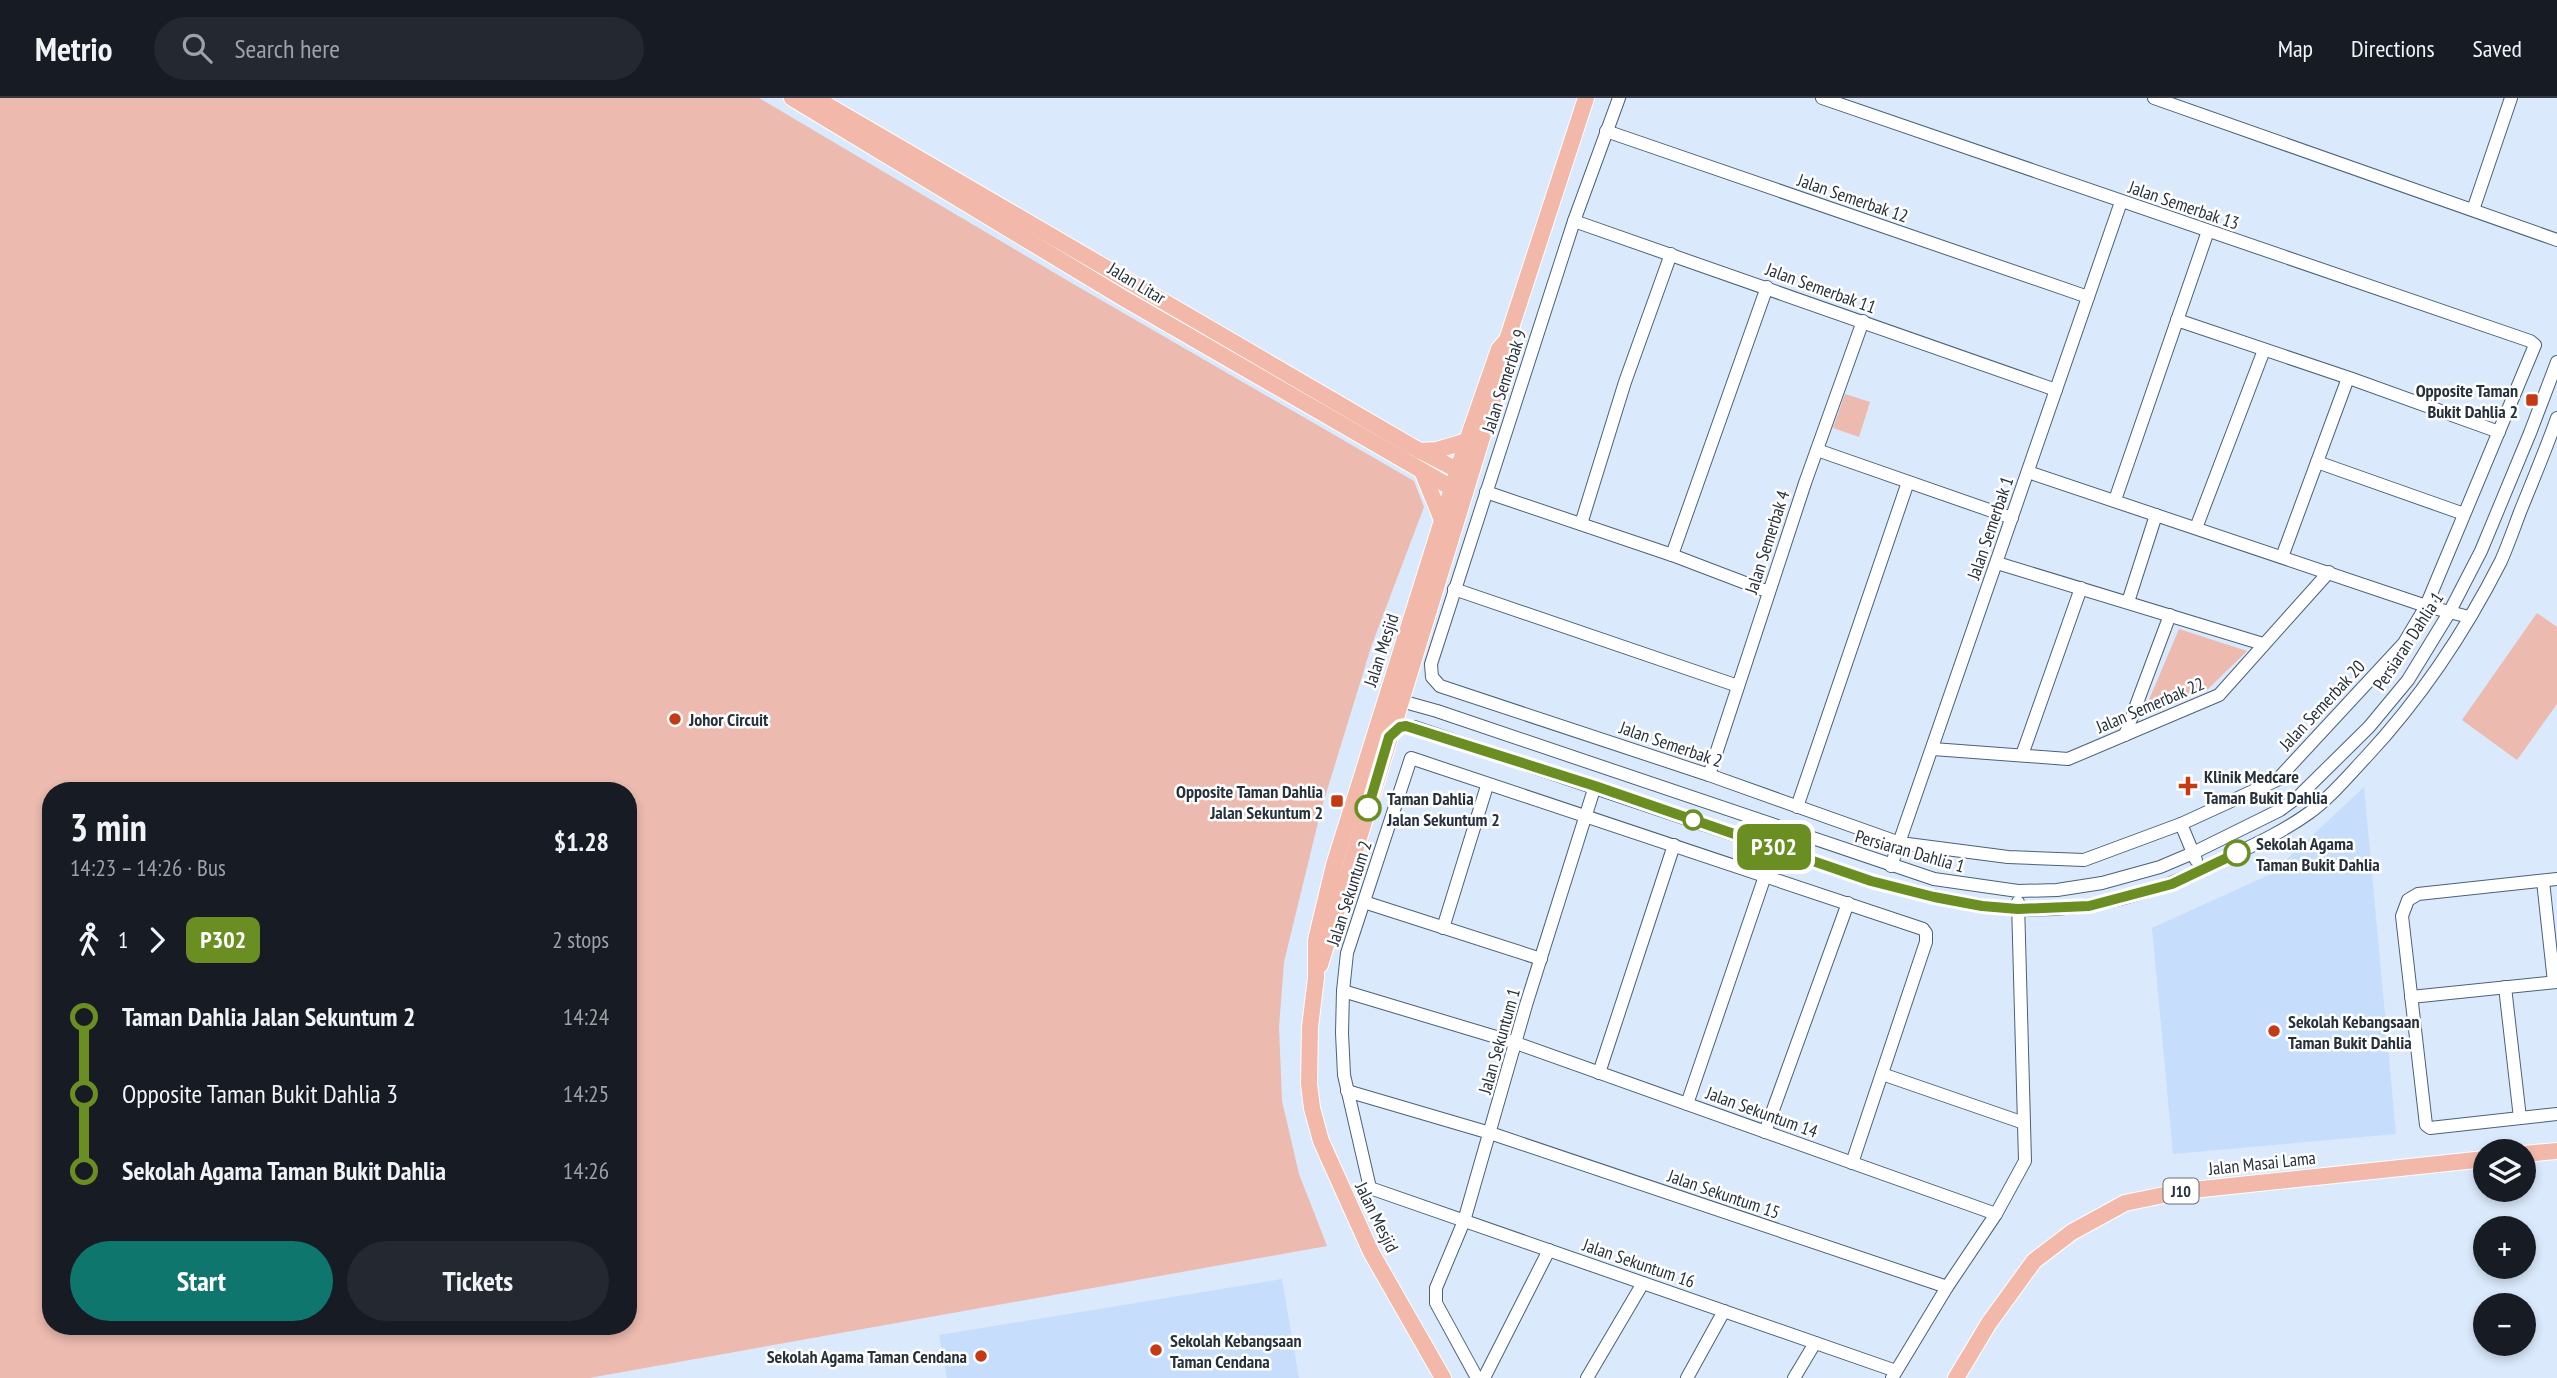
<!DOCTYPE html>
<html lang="en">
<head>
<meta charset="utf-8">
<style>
  :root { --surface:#171b24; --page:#242831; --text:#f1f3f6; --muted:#9ea1a6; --line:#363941; --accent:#0f766e }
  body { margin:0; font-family:"PT Sans Narrow",sans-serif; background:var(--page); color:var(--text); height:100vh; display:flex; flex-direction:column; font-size:26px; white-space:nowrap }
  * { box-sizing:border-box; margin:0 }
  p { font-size:23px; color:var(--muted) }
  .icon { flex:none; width:38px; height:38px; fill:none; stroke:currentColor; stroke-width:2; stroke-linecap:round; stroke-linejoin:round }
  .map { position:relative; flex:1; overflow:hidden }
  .panel { position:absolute; left:42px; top:684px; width:595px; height:553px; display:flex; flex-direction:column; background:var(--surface); border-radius:28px; box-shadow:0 4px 10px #0003 }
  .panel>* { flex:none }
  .badge { padding:0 14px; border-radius:10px; font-size:24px; line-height:46px }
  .tools { position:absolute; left:2473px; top:1041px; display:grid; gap:14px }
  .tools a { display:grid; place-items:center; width:63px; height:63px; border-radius:50%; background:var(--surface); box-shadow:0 4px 10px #0003; font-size:35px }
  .map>.badge { position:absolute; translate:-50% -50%; box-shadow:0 0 0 4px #fff }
  .legs { display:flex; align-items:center; gap:10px; height:77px; padding:0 28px; font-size:23px }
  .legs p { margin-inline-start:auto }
  .head { display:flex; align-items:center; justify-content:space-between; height:119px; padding:0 28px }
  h1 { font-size:38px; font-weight:800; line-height:52px }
  .action { display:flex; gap:14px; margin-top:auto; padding:14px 28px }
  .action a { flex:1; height:80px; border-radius:42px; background:var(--accent); color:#fff; font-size:28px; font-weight:800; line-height:80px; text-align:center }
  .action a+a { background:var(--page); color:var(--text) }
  ul { padding:0 28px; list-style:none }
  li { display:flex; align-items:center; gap:24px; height:77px; font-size:26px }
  li i { display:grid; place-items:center; width:10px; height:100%; margin:0 9px; background:currentColor }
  li i::after { content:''; width:18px; height:18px; margin:-9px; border:5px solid; border-radius:50%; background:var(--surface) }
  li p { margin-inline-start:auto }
  li:first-child i { background:linear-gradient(#0000 50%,currentColor 0) }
  li:last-child i { background:linear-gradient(currentColor 50%,#0000 0) }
  header { display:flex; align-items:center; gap:42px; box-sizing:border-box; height:98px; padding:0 35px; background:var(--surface); border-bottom:2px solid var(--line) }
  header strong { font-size:33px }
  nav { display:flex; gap:38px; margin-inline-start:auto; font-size:24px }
  .search { width:490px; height:63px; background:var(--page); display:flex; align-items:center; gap:18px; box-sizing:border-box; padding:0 24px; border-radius:38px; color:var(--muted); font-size:26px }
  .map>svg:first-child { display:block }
  .built { fill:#c6defb }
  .green { fill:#ecbaae; fill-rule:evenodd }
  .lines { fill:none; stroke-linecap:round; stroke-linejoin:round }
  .minor-casing { stroke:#4a617a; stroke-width:14 }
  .major-casing { stroke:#fff; stroke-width:18 }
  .minor { stroke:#fff; stroke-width:12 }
  .major { stroke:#f2b9aa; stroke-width:16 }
  .line-1-casing { stroke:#fff; stroke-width:16 }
  .line-1 { stroke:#6b8e23; stroke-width:10 }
  .poi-dot { fill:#c33a15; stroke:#fff; stroke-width:2.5 }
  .stop-1-dot { fill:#fff; stroke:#6b8e23; stroke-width:3.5 }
  .labels { text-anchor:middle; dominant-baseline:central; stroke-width:5; stroke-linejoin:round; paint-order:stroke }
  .shield { fill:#fff; stroke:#686f76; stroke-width:2 }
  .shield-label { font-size:16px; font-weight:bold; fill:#27313c }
  .street-label { font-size:18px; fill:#27313c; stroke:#fff }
  .poi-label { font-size:18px; font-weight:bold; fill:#27313c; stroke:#fff; text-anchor:start }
  .stop-label { font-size:18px; font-weight:bold; fill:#27313c; stroke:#fff; text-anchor:start }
</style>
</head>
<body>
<header>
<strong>Metrio</strong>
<div class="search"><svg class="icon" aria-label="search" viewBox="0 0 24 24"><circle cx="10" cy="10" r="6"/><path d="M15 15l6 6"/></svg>Search here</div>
<nav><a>Map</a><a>Directions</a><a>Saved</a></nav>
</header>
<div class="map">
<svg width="2557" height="1280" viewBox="0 0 2557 1280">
  <rect width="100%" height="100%" fill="#dae9fb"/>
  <!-- built -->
  <g class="built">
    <polygon points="2364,689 2396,1036 2173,1056 2152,830 2271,776"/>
    <polygon points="1282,1181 1299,1280 947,1280 939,1237"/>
  </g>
  <!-- green -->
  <g class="green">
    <path d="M0 0H759L1075 187 1414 383 1424 409 1371 549 1321 712 1284 864 1279 929 1282 1003 1299 1076 1327 1148 589 1280H0ZM628 693V1228H51V693Z"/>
    <polygon points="1845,296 1870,304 1859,339 1833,330"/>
    <polygon points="2537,515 2557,529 2557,606 2517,662 2462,622"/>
    <polygon points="2179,531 2247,553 2207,592 2143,616"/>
  </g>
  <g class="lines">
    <defs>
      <g id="minor">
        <polyline points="1619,0 1574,123 1431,566 1432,579 1440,588 1709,677 1900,745 2008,759 2084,762 2181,726 2277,682 2404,545 2426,508 2535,247 2530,243 1822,0"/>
        <polyline points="2154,0 2557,142"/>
        <polyline points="1606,33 2088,199"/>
        <polyline points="2473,112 2511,0"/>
        <polyline points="1574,123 2056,292"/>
        <polyline points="2177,222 2352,281 2499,334"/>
        <polyline points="1817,352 2012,420"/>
        <polyline points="2317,364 2464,416"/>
        <polyline points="2028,374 2426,508 2469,519"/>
        <polyline points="1486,394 1672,457 1769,494"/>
        <polyline points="2115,402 2208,133"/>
        <polyline points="1581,426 1625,284 1671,156"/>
        <polyline points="2196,430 2264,252"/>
        <polyline points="1672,457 1767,189"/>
        <polyline points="2282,459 2348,280"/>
        <polyline points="1997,465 2263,546"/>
        <polyline points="1454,491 1738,588"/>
        <polyline points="2128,504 2156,417"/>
        <polyline points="1393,606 1401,603 1437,613 1934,781 2018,793 2057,792 2102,785 2160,769 2193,755 2280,712 2299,698 2369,629 2408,582 2449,515 2481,453 2530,335 2557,264"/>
        <polyline points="2125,637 2170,517"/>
        <path d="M1389 639 1400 629H1414L1871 783C1919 795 1967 808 2016 811 2086 815 2154 796 2216 765 2247 750 2280 736 2309 715 2330 700 2348 678 2366 659 2420 601 2465 534 2501 463 2508 447 2514 430 2520 414 2533 382 2546 351 2557 320"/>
        <polyline points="1933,651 2068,661 2219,597 2329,474"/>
        <polyline points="2022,657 2081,490"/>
        <polyline points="1709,677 1805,385 1863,223"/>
        <polyline points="1797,709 1908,384"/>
        <polyline points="2181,726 2196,762"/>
        <polyline points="1891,768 2121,104"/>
        <polyline points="2557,781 2418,796 2408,802 2402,818 2426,1027 2430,1030 2557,1016"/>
        <polyline points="2543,783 2554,884"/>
        <polyline points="1364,804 1541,861"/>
        <polyline points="1443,830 1486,691"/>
        <polyline points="2505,889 2520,1020"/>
        <polyline points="1343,893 1516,945 1996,1116"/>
        <polyline points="2411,899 2557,884"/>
        <polyline points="1599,975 1674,747"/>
        <polyline points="1882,976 2024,1025"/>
        <polyline points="1347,993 1490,1035 1947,1189"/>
        <polyline points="1687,1006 1765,778"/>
        <polyline points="1765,1034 1848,805"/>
        <polyline points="1852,1065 1926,844 1926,835 1923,831 1411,660 1347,855 1343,893 1342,935 1344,977 1370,1090 1896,1273"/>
        <polyline points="1477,1280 1436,1205 1436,1190 1464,1123 1526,907 1595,688"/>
        <polyline points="1484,1280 1549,1152"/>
        <polyline points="1587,1280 1643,1185"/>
        <polyline points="1687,1280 1724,1213"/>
        <polyline points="1794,1280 1815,1245"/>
        <polyline points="1892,1280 1947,1189 1996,1116 2025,1063 2018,804"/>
      </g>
      <g id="major">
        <polyline points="792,0 1123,200 1459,394"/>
        <polyline points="815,0 1411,348 1465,376"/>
        <polyline points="1420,353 1437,352 1467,343"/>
        <polyline points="1422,373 1442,422"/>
        <polyline points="1320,867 1508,255 1507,242 1586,0"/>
        <polyline points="2524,1056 2557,1053"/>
        <polyline points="1443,1280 1371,1154 1321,1043 1312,1010 1309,986 1310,929 1316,880 1316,842 1334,767 1467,343 1499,251 1507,242"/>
        <polyline points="1956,1280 1989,1225 2034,1163 2072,1134 2125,1105 2183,1093 2485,1061"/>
      </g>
    </defs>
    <!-- minor casing -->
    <use href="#minor" class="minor-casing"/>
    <!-- major casing -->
    <use href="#major" class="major-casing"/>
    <!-- minor -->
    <use href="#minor" class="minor"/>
    <!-- major -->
    <use href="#major" class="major"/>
  </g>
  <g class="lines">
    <defs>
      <polyline id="line-1" points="1368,710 1389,639 1400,629 1406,628 1595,688 1871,783 1934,799 1982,808 2018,811 2089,808 2172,786 2237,755"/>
    </defs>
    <!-- line-1 casing -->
    <use href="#line-1" class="line-1-casing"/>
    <!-- line-1 -->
    <use href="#line-1" class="line-1"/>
  </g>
  <!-- markers -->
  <g class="poi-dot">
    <rect x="2525" y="295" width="14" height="14" rx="3.5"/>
    <circle cx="675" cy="621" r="7"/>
    <path d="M2184.5 677.5h7v7h7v7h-7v7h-7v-7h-7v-7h7z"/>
    <rect x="1330" y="696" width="14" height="14" rx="3.5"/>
    <circle cx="2274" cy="933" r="7"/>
    <circle cx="1156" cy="1252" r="7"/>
    <circle cx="981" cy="1258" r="7"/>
  </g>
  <g class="stop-1-dot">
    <circle cx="1368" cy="710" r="12"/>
    <circle cx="1693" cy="722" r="9"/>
    <circle cx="2237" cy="755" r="12"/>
  </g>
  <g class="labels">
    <!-- shield labels -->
    <rect class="shield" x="2163.5" y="1080.5" width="35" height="25" rx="5"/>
    <g class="shield-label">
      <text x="2181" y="1093">J10</text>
    </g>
    <!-- street labels -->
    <g class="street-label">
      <text transform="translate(1853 100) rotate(19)">Jalan Semerbak 12</text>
      <text transform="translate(2184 107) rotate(19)">Jalan Semerbak 13</text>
      <text transform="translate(1137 185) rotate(31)">Jalan Litar</text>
      <text transform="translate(1821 190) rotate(20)">Jalan Semerbak 11</text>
      <text transform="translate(1504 283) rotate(-72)">Jalan Semerbak 9</text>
      <text transform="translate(1990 430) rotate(-71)">Jalan Semerbak 1</text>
      <text transform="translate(1767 444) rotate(-72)">Jalan Semerbak 4</text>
      <text transform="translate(2408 543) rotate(-57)">Persiaran Dahlia 1</text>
      <text transform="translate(1381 552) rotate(-72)">Jalan Mesjid</text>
      <text transform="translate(2150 607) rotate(-23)">Jalan Semerbak 22</text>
      <text transform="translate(2322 607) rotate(-47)">Jalan Semerbak 20</text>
      <text transform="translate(1671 646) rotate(19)">Jalan Semerbak 2</text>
      <text transform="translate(1910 753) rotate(16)">Persiaran Dahlia 1</text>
      <text transform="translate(1349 795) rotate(-72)">Jalan Sekuntum 2</text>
      <text transform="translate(1499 943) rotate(-74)">Jalan Sekuntum 1</text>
      <text transform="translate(1762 1014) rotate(20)">Jalan Sekuntum 14</text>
      <text transform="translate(2262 1065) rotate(-6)">Jalan Masai Lama</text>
      <text transform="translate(1724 1096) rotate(19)">Jalan Sekuntum 15</text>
      <text transform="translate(1377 1119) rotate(64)">Jalan Mesjid</text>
      <text transform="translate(1639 1165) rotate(19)">Jalan Sekuntum 16</text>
    </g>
    <!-- poi labels -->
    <g class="poi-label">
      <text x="2518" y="292" text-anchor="end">Opposite Taman<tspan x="2518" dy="21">Bukit Dahlia 2</tspan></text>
      <text x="689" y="621">Johor Circuit</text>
      <text x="2204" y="678">Klinik Medcare<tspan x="2204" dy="21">Taman Bukit Dahlia</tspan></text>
      <text x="1323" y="693" text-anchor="end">Opposite Taman Dahlia<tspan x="1323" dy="21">Jalan Sekuntum 2</tspan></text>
      <text x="2288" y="923">Sekolah Kebangsaan<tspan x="2288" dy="21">Taman Bukit Dahlia</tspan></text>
      <text x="1170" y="1242">Sekolah Kebangsaan<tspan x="1170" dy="21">Taman Cendana</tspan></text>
      <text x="967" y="1258" text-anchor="end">Sekolah Agama Taman Cendana</text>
    </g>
    <!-- stop labels -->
    <g class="stop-label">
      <text x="1387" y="700">Taman Dahlia<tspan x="1387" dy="21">Jalan Sekuntum 2</tspan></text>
      <text x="2256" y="745">Sekolah Agama<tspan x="2256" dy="21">Taman Bukit Dahlia</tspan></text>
    </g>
  </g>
</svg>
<div class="tools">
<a><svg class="icon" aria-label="layers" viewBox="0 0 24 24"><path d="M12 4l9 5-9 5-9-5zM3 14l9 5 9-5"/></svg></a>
<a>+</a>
<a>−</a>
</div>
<b class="badge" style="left:1774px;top:749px;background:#6b8e23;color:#fff">P302</b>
<section class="panel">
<div class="head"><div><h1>3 min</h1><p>14:23 – 14:26 · Bus</p></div><b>$1.28</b></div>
<div class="legs"><svg class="icon" aria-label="walk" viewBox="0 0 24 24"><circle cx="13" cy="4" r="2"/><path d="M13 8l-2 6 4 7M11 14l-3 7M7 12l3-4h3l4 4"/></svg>1<svg class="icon" aria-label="forward" viewBox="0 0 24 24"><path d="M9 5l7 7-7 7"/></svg><b class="badge" style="background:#6b8e23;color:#fff">P302</b><p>2 stops</p></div>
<ul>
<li><i style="color:#6b8e23"></i><b>Taman Dahlia Jalan Sekuntum 2</b><p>14:24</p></li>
<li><i style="color:#6b8e23"></i><span>Opposite Taman Bukit Dahlia 3</span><p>14:25</p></li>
<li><i style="color:#6b8e23"></i><b>Sekolah Agama Taman Bukit Dahlia</b><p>14:26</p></li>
</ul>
<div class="action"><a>Start</a><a>Tickets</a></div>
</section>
</div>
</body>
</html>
